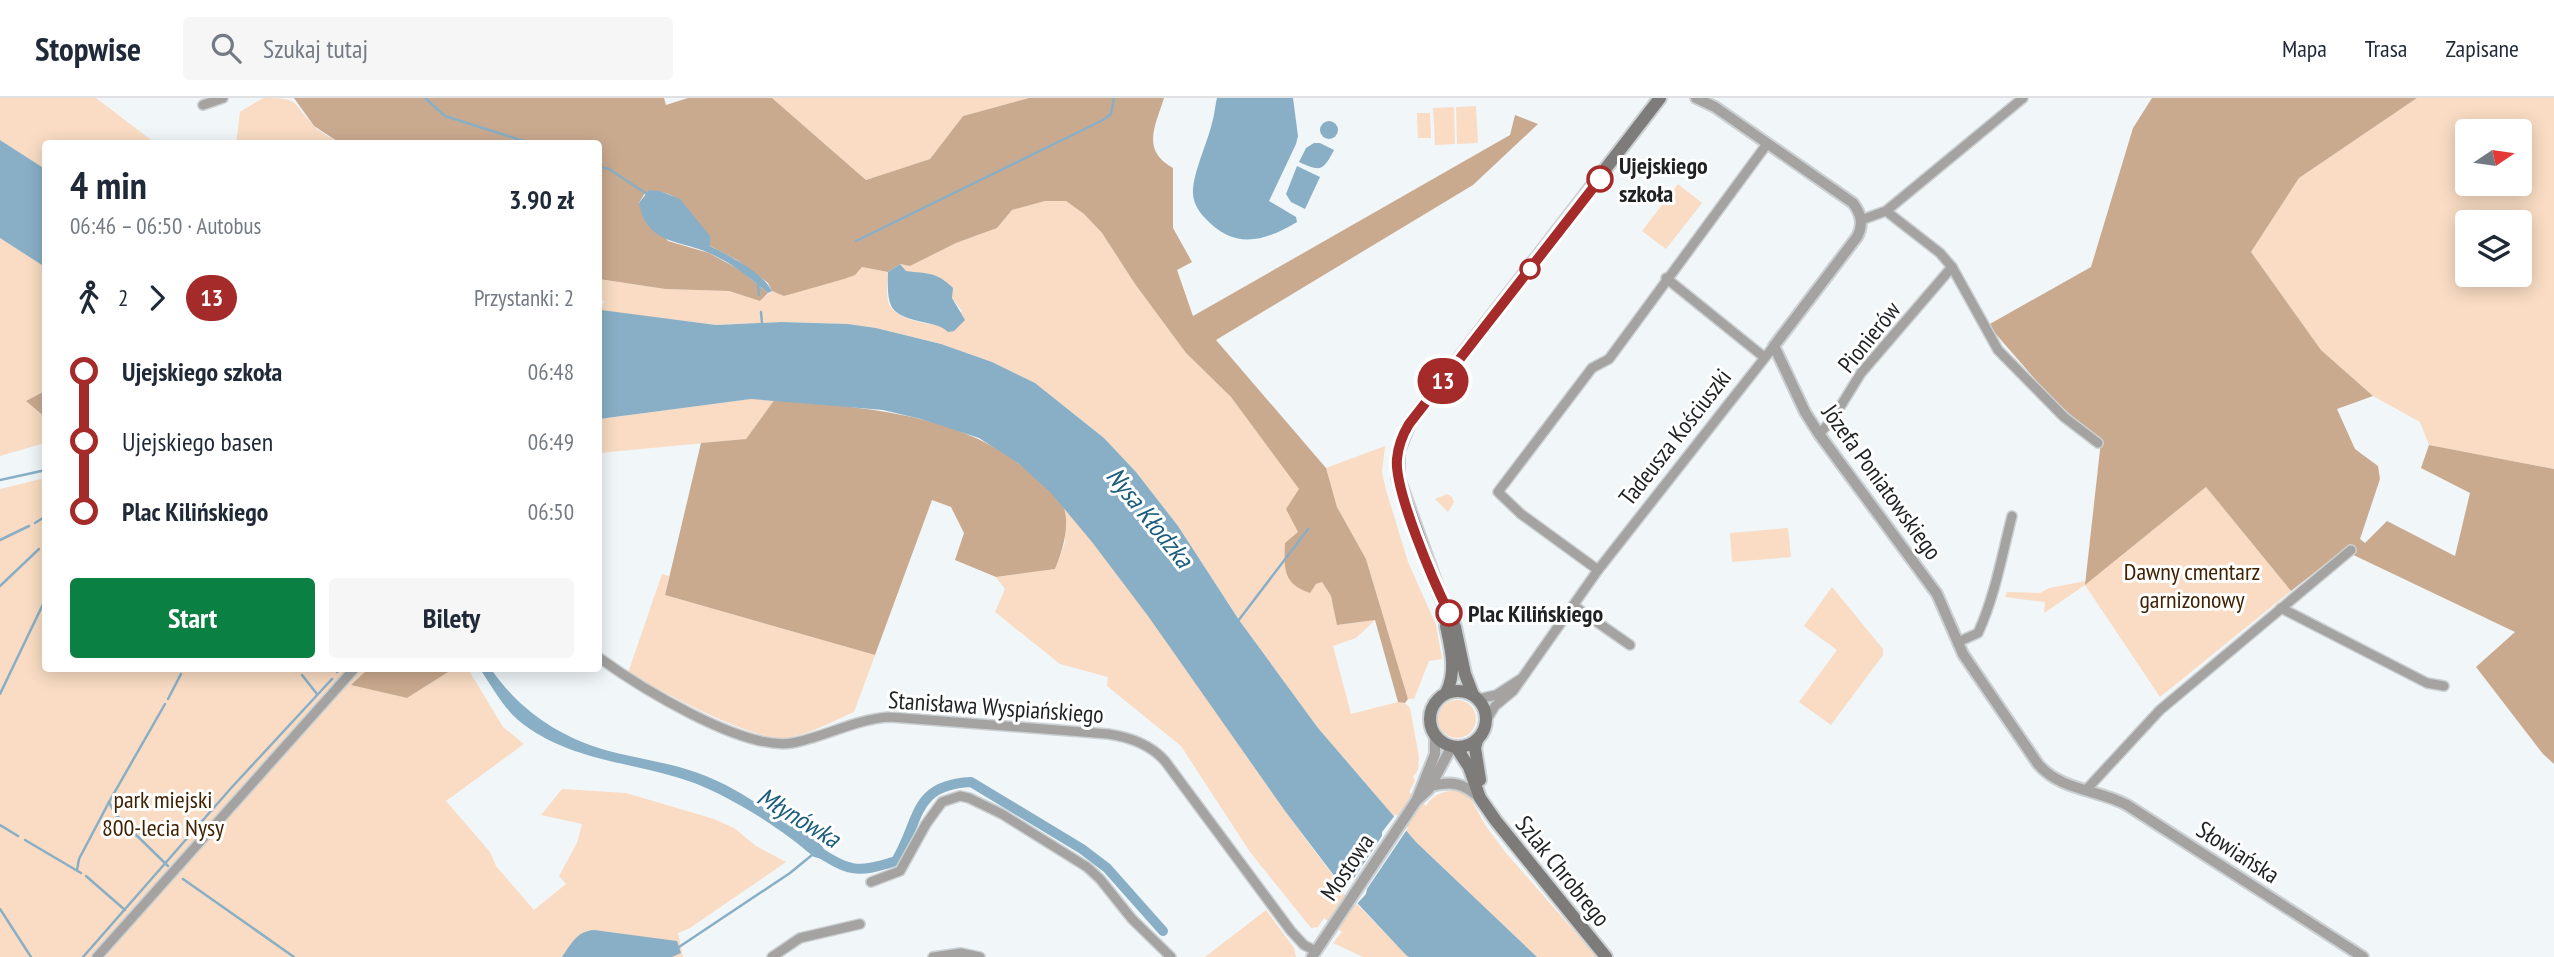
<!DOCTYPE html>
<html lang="pl">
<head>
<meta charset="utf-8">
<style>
  :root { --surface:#fff; --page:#f6f6f7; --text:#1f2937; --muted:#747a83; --line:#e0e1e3; --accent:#0b8043 }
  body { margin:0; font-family:"PT Sans Narrow",sans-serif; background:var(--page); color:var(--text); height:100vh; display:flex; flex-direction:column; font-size:26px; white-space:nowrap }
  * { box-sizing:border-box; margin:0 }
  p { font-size:23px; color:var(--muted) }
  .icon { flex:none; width:38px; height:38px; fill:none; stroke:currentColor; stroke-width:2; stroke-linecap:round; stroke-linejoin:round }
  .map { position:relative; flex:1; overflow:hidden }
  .details { position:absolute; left:42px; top:42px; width:560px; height:532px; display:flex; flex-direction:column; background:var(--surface); border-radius:7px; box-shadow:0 4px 18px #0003 }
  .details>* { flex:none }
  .badge { padding:0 14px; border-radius:23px; font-size:24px; line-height:46px }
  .needle { width:46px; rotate:77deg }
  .fabs { position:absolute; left:2455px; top:21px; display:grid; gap:14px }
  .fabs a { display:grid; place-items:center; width:77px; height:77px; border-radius:7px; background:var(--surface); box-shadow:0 4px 18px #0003; font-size:35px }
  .map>.badge { position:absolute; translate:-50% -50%; box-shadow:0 0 0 4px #fff }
  .legs { display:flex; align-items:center; gap:10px; height:77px; padding:0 28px; font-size:23px }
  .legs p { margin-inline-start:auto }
  .head { display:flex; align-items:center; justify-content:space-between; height:119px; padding:0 28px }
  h1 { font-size:38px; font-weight:700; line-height:52px }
  .action { display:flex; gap:14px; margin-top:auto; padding:14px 28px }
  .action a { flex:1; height:80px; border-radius:7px; background:var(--accent); color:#fff; font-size:28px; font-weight:700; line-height:80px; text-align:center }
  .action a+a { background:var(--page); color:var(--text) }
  ul { padding:0 28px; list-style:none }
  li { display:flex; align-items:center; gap:24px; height:70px; font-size:26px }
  li i { display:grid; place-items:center; width:10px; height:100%; margin:0 9px; background:currentColor }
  li i::after { content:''; width:18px; height:18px; margin:-9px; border:5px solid; border-radius:50%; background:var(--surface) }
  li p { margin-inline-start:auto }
  li:first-child i { background:linear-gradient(#0000 50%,currentColor 0) }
  li:last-child i { background:linear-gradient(currentColor 50%,#0000 0) }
  header { display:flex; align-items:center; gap:42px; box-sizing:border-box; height:98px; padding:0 35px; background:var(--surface); border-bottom:2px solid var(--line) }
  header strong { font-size:33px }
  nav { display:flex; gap:38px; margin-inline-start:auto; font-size:24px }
  .search { width:490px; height:63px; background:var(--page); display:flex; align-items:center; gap:18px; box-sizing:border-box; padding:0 24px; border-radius:7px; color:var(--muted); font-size:26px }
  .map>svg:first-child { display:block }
  .green { fill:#f9dcc3; fill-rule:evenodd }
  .forest { fill:#caaa8f }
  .water { fill:#89afc6 }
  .pier { fill:#f1f6f9 }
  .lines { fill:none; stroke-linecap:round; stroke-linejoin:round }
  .stream { stroke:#89afc6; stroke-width:2.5 }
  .canal { stroke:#89afc6; stroke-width:10 }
  .minor-casing { stroke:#cbd0d2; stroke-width:12 }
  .tertiary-casing { stroke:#cbd0d2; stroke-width:14 }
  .secondary-casing { stroke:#cbd0d2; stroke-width:16 }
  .minor { stroke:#a5a3a2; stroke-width:9 }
  .tertiary { stroke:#a5a3a2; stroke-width:10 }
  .secondary { stroke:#7e7c7a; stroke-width:12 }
  .line-1-casing { stroke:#fff; stroke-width:16 }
  .line-1 { stroke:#a52a2a; stroke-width:10 }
  .stop-1-dot { fill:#fff; stroke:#a52a2a; stroke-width:3.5 }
  .labels { text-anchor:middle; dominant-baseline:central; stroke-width:6; stroke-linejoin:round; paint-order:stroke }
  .stop-label { font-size:24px; font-weight:bold; fill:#1f2122; stroke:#fff; text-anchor:start }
  .street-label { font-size:24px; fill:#1f2122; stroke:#fff }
  .park-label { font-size:24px; fill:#402100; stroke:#fff }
  .water-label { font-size:26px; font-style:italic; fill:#1a5c7c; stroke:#fff }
</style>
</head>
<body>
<header>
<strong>Stopwise</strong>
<div class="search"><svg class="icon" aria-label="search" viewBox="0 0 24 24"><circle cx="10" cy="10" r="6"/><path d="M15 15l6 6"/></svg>Szukaj tutaj</div>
<nav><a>Mapa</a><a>Trasa</a><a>Zapisane</a></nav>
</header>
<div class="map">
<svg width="2554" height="859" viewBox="0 0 2554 859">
  <rect width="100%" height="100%" fill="#f1f6f9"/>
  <!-- green -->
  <g class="green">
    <polygon points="0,0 96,0 155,45 46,46 45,71 0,42"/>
    <path d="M263 0C298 0 291 2 312 26 319 34 331 40 340 45L236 46 240 14Z"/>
    <polygon points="772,0 1029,0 963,18 930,61 866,82"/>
    <path d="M2417 0H2554V371L2429 347 2420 324 2373 298 2321 252 2251 154 2299 80ZM2468 33H2520V86H2468ZM2468 124H2520V177H2468Z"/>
    <polygon points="1476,8 1478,45 1457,46 1456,9"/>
    <polygon points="1454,9 1455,46 1435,47 1433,10"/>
    <polygon points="1417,15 1430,15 1431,40 1418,40"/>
    <polygon points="1678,86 1702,105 1666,151 1642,133"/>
    <path d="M1045 103H1066L1084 116 1102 135 1135 186 1186 255 1231 299 1300 391 1298 434 1316 486 1322 484 1331 498 1338 527 1375 522 1356 540 1333 548 1351 616 1398 604 1405 605 1410 610 1419 659 1418 672 1413 679 1415 683 1409 694 1426 708C1437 692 1444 696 1459 690L1469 697 1485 727 1506 755 1597 859H1537L1416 744 1318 630 1239 522 1178 428 1136 374 1104 340 1035 285 992 264 941 246 876 230 848 226 781 224 716 227 599 213V210L605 203 599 202 598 181 665 191 729 193 760 203 772 193 784 198 862 169 888 174C888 183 886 194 888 203 893 222 925 225 941 228L962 213 952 200 951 195 906 173 900 166 910 168 956 145 997 130 1012 112Z"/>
    <polygon points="0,140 46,169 45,293 27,303 45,319 45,345 0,358"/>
    <polygon points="750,301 775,301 746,341 599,355 599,321"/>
    <polygon points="1385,348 1382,374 1386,392 1408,464 1436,527 1442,561 1429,563 1414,601 1408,601 1366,461 1337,409 1326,370"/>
    <polygon points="45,380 46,570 368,571 352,587 407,600 453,571 468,571 503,629 524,646 446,703 490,754 496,768 534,812 566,786 559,778 577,745 582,726 541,717 562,691 626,695 714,721 734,730 756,748 786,764 690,830 678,835 683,859 0,859 0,391"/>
    <polygon points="2206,389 2291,493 2160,599 2085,487 2044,515 2045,504 2005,499 2007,494 2040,495 2049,490 2086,483 2086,486"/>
    <polygon points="1447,396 1452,399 1454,404 1448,414 1435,401"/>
    <path d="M1063 409C1167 527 1245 667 1343 790 1363 814 1387 836 1409 859H1363L1333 845 1342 834 1324 820 1318 829 1311 830 1250 754 1181 648 1107 588 1108 579 1060 566 995 514 1005 491 996 479 1055 471 1065 445Z"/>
    <polygon points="1788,430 1791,459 1732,464 1730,435"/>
    <path d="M662 476 669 478 665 497 875 557 854 614C833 623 810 636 788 640 758 646 657 591 628 575Z"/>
    <polygon points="1832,489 1883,551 1883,557 1831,627 1799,604 1837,552 1804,528"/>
    <circle cx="1457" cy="621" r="19"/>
    <polygon points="1266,812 1294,850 1296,859 1205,859"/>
  </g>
  <!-- forest -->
  <g class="forest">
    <path d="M294 0H664L666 7 688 0H772L866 82 930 61 963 18 1029 0H1164C1155 29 1141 52 1173 70V130L1192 164 1177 172 1193 218 1510 37 1515 17 1538 26 1473 87 1216 242 1326 370 1337 409 1366 461 1408 601 1405 605 1398 604 1375 522 1337 527 1331 498 1322 484 1316 486 1310 495C1283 486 1284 471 1285 445L1298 434 1286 411 1299 391 1231 299 1186 255 1135 186 1102 135 1084 116 1066 103H1045L1012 112 997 130 956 145 910 168 900 166 888 174 862 169 855 177 844 181 784 198 772 193 768 185 737 162 710 148C710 137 706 136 700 128 685 108 675 89 645 95L639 105 668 143 709 155 740 172 768 195 760 203 729 193 665 191 599 181 598 46 340 45 314 28Z"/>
    <polygon points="2152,0 2417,0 2299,80 2251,154 2321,252 2373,298 2337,311 2355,351 2378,368 2380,381 2360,441 2365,445 2387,423 2455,458 2470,395 2421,370 2429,347 2554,371 2554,666 2543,656 2476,569 2515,534 2343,452 2291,493 2206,389 2085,487 2101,343 2054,303 1988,227 2091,169 2133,30"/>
    <polygon points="45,293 45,319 26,303"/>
    <path d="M775 301C868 311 971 314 1041 385 1047 391 1059 400 1063 408 1071 426 1062 454 1055 471L996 479 955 462 964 435 951 409 932 402 875 557 665 497 701 345 746 341Z"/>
    <polygon points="368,571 368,570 453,571 407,600 351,587"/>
  </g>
  <!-- water -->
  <g class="water">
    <path d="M1217 0H1293L1298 38 1296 46 1269 103 1296 119 1297 124C1264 144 1234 152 1205 120 1197 112 1192 102 1193 91 1195 70 1208 43 1212 25 1214 20 1215 8 1217 0Z"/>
    <circle cx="1329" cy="32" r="9"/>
    <polygon points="0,42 45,71 45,169 0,140"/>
    <path d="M1314 45H1320L1334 52C1323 73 1321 74 1299 64L1306 50Z"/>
    <polygon points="1297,68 1320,79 1305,111 1291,104 1286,96"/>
    <path d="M649 92 660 93 680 101 710 138V148C731 159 760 172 772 193L768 195C750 180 732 165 709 155 678 141 647 147 639 105Z"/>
    <path d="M900 166 906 173C927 176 936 173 953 190L952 200 965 222 954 233 948 234C941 228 936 227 927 225 889 217 887 211 888 174Z"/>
    <polygon points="601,212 716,227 781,224 848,226 876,230 941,246 992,264 1035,285 1104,340 1136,374 1178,428 1239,522 1318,630 1416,744 1537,859 1409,859 1406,857 1345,792 1285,713 1148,518 1092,444 1051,395 1018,365 979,340 921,321 883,312 751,301 599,321 598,213"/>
    <path d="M480 571H491C522 616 567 644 621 656 647 662 673 666 698 675 734 688 755 705 786 724 801 734 819 739 827 756L822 761 814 759C780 729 720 691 676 679 621 663 564 660 518 622 503 609 491 587 480 571Z"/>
    <path d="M594 832 677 843 681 855 672 859H562C571 846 577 833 594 832Z"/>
  </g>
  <!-- pier -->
  <polygon class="pier" points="1396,716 1408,730 1367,791 1366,796 1355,808 1343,795 1351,780 1354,780 1382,738 1382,734"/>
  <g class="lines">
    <!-- stream -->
    <g class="stream">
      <polyline points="425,0 445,18 533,46"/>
      <polyline points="598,68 609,71 647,96"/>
      <polyline points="856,143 1103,22 1111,16 1114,0"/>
      <polyline points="758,184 759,197"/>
      <polyline points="761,214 762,225"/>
      <polyline points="0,382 46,372"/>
      <polyline points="35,425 46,418"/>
      <polyline points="0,442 29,428"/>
      <polyline points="0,488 39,451"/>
      <polyline points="1238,523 1308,431"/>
      <polyline points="293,570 296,573"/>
      <polyline points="337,574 341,570"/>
      <polyline points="302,577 317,596"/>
      <polyline points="0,596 46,500"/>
      <polyline points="168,601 181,576"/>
      <polyline points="126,726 115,716 109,704 165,606"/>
      <polyline points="0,727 18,738"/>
      <polyline points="129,730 168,768"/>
      <polyline points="25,742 81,775"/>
      <polyline points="77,772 79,761 109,704"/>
      <polyline points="86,778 125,812"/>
      <polyline points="183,781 294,859"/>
      <polyline points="0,811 31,859"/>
      <polyline points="679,849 790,775 812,757"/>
      <polyline points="83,859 232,689 332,581"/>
    </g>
    <!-- canal -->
    <path class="canal" d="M814 751C849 773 855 776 896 763 921 721 912 687 971 684L1082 751 1107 770 1163 833"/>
    <defs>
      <g id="minor">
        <polyline points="203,7 223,0"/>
        <polyline points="1886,113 1940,155 1952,169 1998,252 2064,319 2098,345"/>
        <polyline points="1861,122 1886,113 2023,0"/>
        <polyline points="1666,180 1764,259"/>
        <polyline points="1819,336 1832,322 1861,275 1952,169"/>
        <polyline points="1598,472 1521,416 1498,394 1592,270 1609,261 1767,46"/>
        <polyline points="1574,508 1630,547"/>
        <polyline points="2281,510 2427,585 2444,588"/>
        <path d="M1958 544 1978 535C1995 498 2002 457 2012 418"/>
        <path d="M598 559C638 588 742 653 792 645 825 639 855 621 890 619L1108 636C1129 639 1150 646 1165 663L1291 833 1304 847 1316 853"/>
        <polyline points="1478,601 1496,597 1519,582"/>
        <polyline points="1486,623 1495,608 1513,593 1598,472 1774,248"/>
        <polyline points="2086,692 2160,612 2351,452"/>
        <polyline points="871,784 900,773 926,726 942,704 960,698 969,700 1002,716 1087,769 1100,781 1132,821 1171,859"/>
        <polyline points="97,859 355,570"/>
        <polyline points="772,859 800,840 860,826"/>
        <polyline points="933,859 961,855 980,859"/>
      </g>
      <g id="tertiary">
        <path d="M1696 0 1715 9 1853 105C1861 116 1864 126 1857 139L1774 248 1805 314 1819 336 1937 496 1963 556 2038 666C2061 693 2097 691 2127 707L2363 859"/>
        <path d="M1431 688C1452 683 1463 685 1479 699"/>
        <polyline points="1417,701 1435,656 1435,637"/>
        <polyline points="1312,859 1416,703 1429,691 1452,648"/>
      </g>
      <g id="secondary">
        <circle cx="1458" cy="621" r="28"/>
        <path d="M1446 595C1457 574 1451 551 1446 528"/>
        <polyline points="1473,597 1465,576 1455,529 1440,497 1398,380 1398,353 1409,326 1660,0"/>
        <polyline points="1477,642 1475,650 1480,682"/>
        <polyline points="1456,649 1469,669 1480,700 1496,723 1606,859"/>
      </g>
    </defs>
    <!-- minor casing -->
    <use href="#minor" class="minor-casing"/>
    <!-- tertiary casing -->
    <use href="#tertiary" class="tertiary-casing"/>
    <!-- secondary casing -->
    <use href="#secondary" class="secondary-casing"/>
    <!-- minor -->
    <use href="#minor" class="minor"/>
    <!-- tertiary -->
    <use href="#tertiary" class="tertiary"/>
    <!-- secondary -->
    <use href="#secondary" class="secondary"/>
  </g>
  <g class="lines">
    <defs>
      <path id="line-1" d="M1449 515C1434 485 1394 392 1397 361 1398 349 1403 336 1409 326L1600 81"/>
    </defs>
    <!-- line-1 casing -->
    <use href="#line-1" class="line-1-casing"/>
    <!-- line-1 -->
    <use href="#line-1" class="line-1"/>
  </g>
  <!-- markers -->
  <g class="stop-1-dot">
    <circle cx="1600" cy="81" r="12"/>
    <circle cx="1530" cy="171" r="9"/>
    <circle cx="1449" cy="515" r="12"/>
  </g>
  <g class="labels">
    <!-- stop labels -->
    <g class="stop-label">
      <text x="1619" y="67">Ujejskiego<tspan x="1619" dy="28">szkoła</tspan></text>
      <text x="1468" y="515">Plac Kilińskiego</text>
    </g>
    <!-- street labels -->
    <g class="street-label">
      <text transform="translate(1869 239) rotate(-51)">Pionierów</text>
      <text transform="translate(1675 339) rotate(-52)">Tadeusza Kościuszki</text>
      <text transform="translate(1882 384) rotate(54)">Józefa Poniatowskiego</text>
      <text transform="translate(996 609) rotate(4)">Stanisława Wyspiańskiego</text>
      <text transform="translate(2238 754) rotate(33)">Słowiańska</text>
      <text transform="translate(1347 769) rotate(-56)">Mostowa</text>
      <text transform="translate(1563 773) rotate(51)">Szlak Chrobrego</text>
    </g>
    <!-- park labels -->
    <g class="park-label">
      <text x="2192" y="473">Dawny cmentarz<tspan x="2192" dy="28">garnizonowy</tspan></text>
      <text x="163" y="701">park miejski<tspan x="163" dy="28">800-lecia Nysy</tspan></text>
    </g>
    <!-- water labels -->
    <g class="water-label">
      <text transform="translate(1150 419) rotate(51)">Nysa Kłodzka</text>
      <text transform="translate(799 719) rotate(31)">Młynówka</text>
    </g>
  </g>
</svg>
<div class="fabs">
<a><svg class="needle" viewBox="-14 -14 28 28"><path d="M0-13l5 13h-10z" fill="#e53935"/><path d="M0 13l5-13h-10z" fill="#747a83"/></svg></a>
<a><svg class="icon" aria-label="layers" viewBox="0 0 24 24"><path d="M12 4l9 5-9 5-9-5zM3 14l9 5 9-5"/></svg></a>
</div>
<b class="badge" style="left:1443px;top:283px;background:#a52a2a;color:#fff">13</b>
<section class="details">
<div class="head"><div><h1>4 min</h1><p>06:46 – 06:50 · Autobus</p></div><b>3.90 zł</b></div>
<div class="legs"><svg class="icon" aria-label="walk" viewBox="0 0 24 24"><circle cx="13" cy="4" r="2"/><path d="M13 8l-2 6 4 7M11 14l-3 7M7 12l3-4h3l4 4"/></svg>2<svg class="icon" aria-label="forward" viewBox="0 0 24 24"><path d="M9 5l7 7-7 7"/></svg><b class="badge" style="background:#a52a2a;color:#fff">13</b><p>Przystanki: 2</p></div>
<ul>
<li><i style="color:#a52a2a"></i><b>Ujejskiego szkoła</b><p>06:48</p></li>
<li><i style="color:#a52a2a"></i><span>Ujejskiego basen</span><p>06:49</p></li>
<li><i style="color:#a52a2a"></i><b>Plac Kilińskiego</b><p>06:50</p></li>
</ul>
<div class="action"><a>Start</a><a>Bilety</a></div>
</section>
</div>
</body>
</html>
